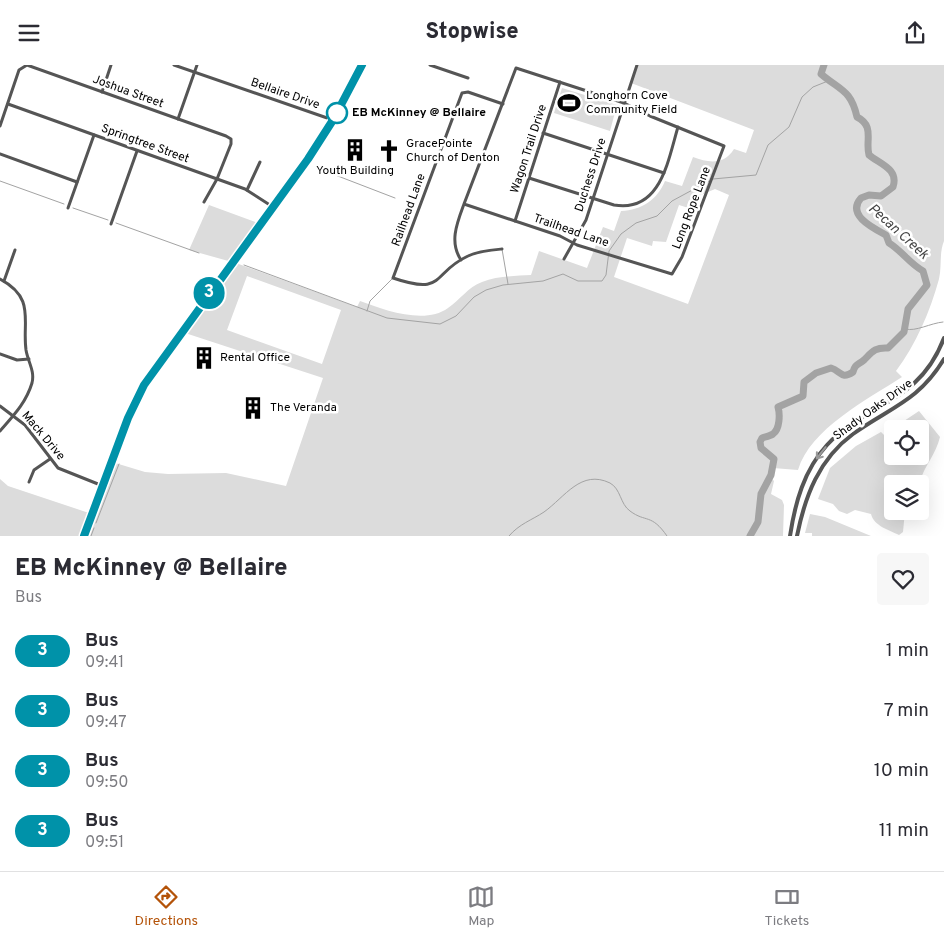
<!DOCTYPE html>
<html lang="en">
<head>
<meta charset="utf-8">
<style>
  :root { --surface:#fff; --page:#f7f7f7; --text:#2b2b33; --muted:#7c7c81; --line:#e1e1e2; --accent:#b45309 }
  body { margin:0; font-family:Overpass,sans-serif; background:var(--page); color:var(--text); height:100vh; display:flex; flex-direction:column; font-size:19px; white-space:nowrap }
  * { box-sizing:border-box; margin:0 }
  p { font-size:16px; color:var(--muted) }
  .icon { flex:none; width:28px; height:28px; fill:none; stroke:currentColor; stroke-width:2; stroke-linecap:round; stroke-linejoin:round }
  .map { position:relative; height:471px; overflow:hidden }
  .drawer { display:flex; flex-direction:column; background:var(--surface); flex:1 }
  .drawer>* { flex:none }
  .badge { padding:0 10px; border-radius:16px; font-size:18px; line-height:32px }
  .tools { position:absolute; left:884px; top:355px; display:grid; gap:10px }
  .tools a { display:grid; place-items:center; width:45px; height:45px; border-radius:5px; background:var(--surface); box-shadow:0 5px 20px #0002; font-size:25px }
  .map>.badge { position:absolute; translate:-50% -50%; box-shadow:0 0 0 2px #fff }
  .round { display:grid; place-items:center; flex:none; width:52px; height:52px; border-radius:5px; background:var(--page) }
  .headline { display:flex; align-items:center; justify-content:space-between; height:85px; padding:0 15px }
  h1 { font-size:24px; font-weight:800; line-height:38px }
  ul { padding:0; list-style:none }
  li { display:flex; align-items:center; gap:15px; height:60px; padding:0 15px }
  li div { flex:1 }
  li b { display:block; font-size:19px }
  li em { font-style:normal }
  li .badge { min-width:55px; font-weight:700; text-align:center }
  header { display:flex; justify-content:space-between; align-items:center; height:65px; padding:0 15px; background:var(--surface); font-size:22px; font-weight:800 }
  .tabs { display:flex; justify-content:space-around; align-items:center; height:70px; border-top:1px solid var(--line); background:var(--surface); font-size:14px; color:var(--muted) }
  .tabs a { display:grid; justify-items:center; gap:2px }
  .tabs .active { color:var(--accent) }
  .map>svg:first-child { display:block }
  .green { fill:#dcdcdc; fill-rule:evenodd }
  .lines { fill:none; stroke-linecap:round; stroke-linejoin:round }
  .stream { stroke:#a3a3a3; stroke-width:1 }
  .river { stroke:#a3a3a3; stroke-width:7 }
  .minor { stroke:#555; stroke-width:3 }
  .tertiary { stroke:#555; stroke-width:4 }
  .secondary { stroke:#222; stroke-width:4.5 }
  .oneway { stroke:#999 }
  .line-casing { stroke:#fff; stroke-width:11 }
  .line { stroke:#0092a9; stroke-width:8 }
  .stop-dot { fill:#fff; stroke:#0092a9; stroke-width:2.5 }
  .labels { text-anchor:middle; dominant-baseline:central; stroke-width:5; stroke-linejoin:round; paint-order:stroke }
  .street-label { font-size:12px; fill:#000; stroke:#fff }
  .poi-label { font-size:12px; fill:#000; stroke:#fff; text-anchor:start }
  .stop-label { font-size:12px; font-weight:bold; fill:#000; stroke:#fff; text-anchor:start }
  .water-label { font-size:14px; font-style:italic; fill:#444; stroke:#fff }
</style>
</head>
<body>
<header><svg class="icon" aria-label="menu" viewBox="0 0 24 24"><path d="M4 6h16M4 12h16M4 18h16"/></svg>Stopwise<svg class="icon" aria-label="share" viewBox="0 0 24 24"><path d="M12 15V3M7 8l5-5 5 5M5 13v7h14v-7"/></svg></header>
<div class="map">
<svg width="944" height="471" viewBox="0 0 944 471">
  <rect width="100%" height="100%" fill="#fff"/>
  <!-- green -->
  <g class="green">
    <path d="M637 0H944V176C939 188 942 201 939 214 930 247 916 279 896 306L902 312C868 334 810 364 798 405L773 403 770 412 774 416 771 429 782 435 784 440 783 471H0V414L8 421 92 449 112 397 145 407 168 409 226 408 286 421 323 313 182 267 232 197 189 185 209 140 261 159 233 197 357 242 360 236C384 245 425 260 448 243 460 235 468 222 482 217 497 211 515 211 531 210L539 186 587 203 603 162 614 166 621 146C642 145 657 135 665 116L682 121 693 92C709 98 724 100 734 84L746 88 754 65 631 18ZM715 124 729 130 688 239 614 212 627 173 652 181 653 176 666 177 679 140 695 145 701 130ZM247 211 341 245 322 299 227 265Z"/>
    <polygon points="562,23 617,40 610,66 554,48"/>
    <path d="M919 346 940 372C936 389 925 400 920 416L915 419H892V446H905L903 467 899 470C889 465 874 461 871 449L855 445 847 449 839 446 833 439 818 434 830 403 856 381 881 367 885 371V377L892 375V391H920V364H917L916 359 906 360 904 356Z"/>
    <polygon points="810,449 825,452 871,471 812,471 812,468 805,468"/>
  </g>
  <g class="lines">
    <!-- stream -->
    <g class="stream">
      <polyline points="330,108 395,133"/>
      <polyline points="713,114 756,110 768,80 789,62 802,32 813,22 828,16"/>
      <polyline points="0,116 64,139"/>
      <polyline points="73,143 108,155"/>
      <polyline points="116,158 199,188"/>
      <polyline points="502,184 508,219"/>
      <polyline points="244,200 387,253 440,259 456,251 474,232 486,225 503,220 543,216 563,209 578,216 602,216 606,210 609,186 621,169 636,158 657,151 672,136 709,116"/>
      <polyline points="367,246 370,236 393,213"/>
      <path d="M906 264C915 267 931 258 943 257"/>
      <polyline points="96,458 119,399"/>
      <polyline points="91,471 94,463"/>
      <path d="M509 471C519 459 532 455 544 447 565 432 581 404 610 418 621 424 620 439 630 446 646 458 651 448 667 471"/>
    </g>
    <!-- river -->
    <path class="river" d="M750 471 758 457 761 429 771 410 774 394 761 383 760 377 762 373C765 372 770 371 773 369 780 364 780 349 778 342L803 331 804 317 816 308 831 303C841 306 841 315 853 307 855 299 858 300 864 295 872 287 875 282 888 283L904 267 908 244 927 220 923 206C909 198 902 186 889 178L886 170C873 163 846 150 861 133L869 130 881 131 893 122C899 104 880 99 869 90 865 76 875 61 857 52 851 25 841 26 821 9L824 0"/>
    <!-- minor -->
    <g class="minor">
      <polyline points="174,0 333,55"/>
      <polyline points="430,0 468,13"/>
      <polyline points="102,27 111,0"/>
      <polyline points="8,39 245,124 273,142"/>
      <polyline points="178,54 197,0"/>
      <polyline points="0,61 19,5 27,0 226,71 231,74 231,79 217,114 204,137"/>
      <polyline points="543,68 664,108"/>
      <polyline points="0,89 77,117"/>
      <path d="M529 113 614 140C661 148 668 95 678 62"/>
      <polyline points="247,125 260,97"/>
      <polyline points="68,143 94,70"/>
      <polyline points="515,156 560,17"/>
      <polyline points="111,159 137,86"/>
      <path d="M502 184C491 185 478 186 468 191 431 208 446 231 393 213L462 28 468 27 503 39"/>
      <polyline points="564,194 586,155 637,0"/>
      <path d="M461 195C449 177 457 158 464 139L516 3 624 38 650 51 724 81 682 192 672 209 577 180 560 171 464 139"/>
      <path d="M0 214C36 233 22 256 26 285 28 297 35 306 32 318 26 338 13 351 0 366"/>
      <polyline points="4,216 15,185"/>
      <polyline points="0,289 17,295 29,294"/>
      <polyline points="0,341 25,360 58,403 103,421"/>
      <polyline points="29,417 34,405 50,394"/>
    </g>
    <!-- tertiary -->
    <g class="tertiary">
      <path d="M790 471C795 438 804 405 827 380 867 337 919 339 944 273"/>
      <path d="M797 471C805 431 819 394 853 369 889 343 919 336 944 294"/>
    </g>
    <!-- secondary -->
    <polyline class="secondary" points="84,471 128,353 144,320 308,94 333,55 362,0"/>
  </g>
  <!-- one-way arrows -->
  <defs><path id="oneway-shaft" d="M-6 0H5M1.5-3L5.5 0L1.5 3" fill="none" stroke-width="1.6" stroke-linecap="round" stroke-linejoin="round" transform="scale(1.25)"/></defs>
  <use class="oneway" href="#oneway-shaft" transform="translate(821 388) rotate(128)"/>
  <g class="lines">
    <defs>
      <polyline id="line" points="84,471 128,353 144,320 308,94 333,55 362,0"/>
    </defs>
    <!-- line casing -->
    <use href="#line" class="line-casing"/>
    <!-- line -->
    <use href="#line" class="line"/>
  </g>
  <!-- icons -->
  <defs>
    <symbol id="stadium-bare" viewBox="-9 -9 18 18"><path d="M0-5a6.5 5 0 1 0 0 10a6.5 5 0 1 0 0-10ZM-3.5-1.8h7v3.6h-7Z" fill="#000" stroke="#fff" stroke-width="2.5" paint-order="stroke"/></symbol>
    <symbol id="building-bare" viewBox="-9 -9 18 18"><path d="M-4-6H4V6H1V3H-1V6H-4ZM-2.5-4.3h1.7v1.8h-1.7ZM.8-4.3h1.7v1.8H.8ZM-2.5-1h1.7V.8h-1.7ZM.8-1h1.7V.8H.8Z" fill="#000" stroke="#fff" stroke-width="2.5" paint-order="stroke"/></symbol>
    <symbol id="church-bare" viewBox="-9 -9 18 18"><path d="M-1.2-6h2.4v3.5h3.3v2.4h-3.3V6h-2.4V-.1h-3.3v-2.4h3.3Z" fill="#000" stroke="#fff" stroke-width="2.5" paint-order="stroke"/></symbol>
  </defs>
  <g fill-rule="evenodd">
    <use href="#stadium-bare" x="553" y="22" width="32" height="32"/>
    <use href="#building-bare" x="339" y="69" width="32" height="32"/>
    <use href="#church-bare" x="373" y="70" width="32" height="32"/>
    <use href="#building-bare" x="188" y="277" width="32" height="32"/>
    <use href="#building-bare" x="237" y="327" width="32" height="32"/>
  </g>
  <!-- markers -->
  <circle class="stop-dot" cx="337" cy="48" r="10"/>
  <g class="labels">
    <!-- street labels -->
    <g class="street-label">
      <text transform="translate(128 27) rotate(20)">Joshua Street</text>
      <text transform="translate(285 29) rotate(19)">Bellaire Drive</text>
      <text transform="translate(145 79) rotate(20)">Springtree Street</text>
      <text transform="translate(529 84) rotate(-72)">Wagon Trail Drive</text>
      <text transform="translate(591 110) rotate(-72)">Duchess Drive</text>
      <text transform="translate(692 143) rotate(-69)">Long Rope Lane</text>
      <text transform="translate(409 145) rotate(-70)">Railhead Lane</text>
      <text transform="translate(571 166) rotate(19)">Trailhead Lane</text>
      <text transform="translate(873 345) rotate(-36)">Shady Oaks Drive</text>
      <text transform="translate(43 371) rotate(50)">Mack Drive</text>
    </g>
    <!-- poi labels -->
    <g class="poi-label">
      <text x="586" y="31">Longhorn Cove<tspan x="586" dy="14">Community Field</tspan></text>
      <text x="406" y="79">GracePointe<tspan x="406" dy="14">Church of Denton</tspan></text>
      <text x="355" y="106" text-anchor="middle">Youth Building</text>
      <text x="220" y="293">Rental Office</text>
      <text x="270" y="343">The Veranda</text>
    </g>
    <!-- stop labels -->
    <g class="stop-label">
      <text x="352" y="48">EB McKinney @ Bellaire</text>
    </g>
    <!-- water labels -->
    <g class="water-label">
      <text transform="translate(898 167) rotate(42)">Pecan Creek</text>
    </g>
  </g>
</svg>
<div class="tools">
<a><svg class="icon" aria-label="locate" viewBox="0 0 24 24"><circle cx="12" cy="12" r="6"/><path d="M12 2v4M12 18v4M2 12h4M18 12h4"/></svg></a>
<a><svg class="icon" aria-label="layers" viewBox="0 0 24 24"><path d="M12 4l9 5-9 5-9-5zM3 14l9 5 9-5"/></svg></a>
</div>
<b class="badge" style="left:209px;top:228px;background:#0092a9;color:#fff">3</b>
</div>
<section class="drawer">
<div class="headline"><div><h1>EB McKinney @ Bellaire</h1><p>Bus</p></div><a class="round"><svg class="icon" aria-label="heart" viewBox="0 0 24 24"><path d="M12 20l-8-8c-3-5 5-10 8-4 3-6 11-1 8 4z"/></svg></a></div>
<ul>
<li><span class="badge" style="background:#0092a9;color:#fff">3</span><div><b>Bus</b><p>09:41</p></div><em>1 min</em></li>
<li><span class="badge" style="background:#0092a9;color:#fff">3</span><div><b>Bus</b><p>09:47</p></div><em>7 min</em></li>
<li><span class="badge" style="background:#0092a9;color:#fff">3</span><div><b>Bus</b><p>09:50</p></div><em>10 min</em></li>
<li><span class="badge" style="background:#0092a9;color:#fff">3</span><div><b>Bus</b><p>09:51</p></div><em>11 min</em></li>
</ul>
</section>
<nav class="tabs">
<a class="active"><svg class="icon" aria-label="directions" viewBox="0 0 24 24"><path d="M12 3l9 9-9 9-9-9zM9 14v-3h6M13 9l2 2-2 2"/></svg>Directions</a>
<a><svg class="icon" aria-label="map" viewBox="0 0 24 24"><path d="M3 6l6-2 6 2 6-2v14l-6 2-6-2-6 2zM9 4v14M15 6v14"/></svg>Map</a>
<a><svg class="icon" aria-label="tickets" viewBox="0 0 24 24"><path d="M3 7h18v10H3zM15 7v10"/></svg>Tickets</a>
</nav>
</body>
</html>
